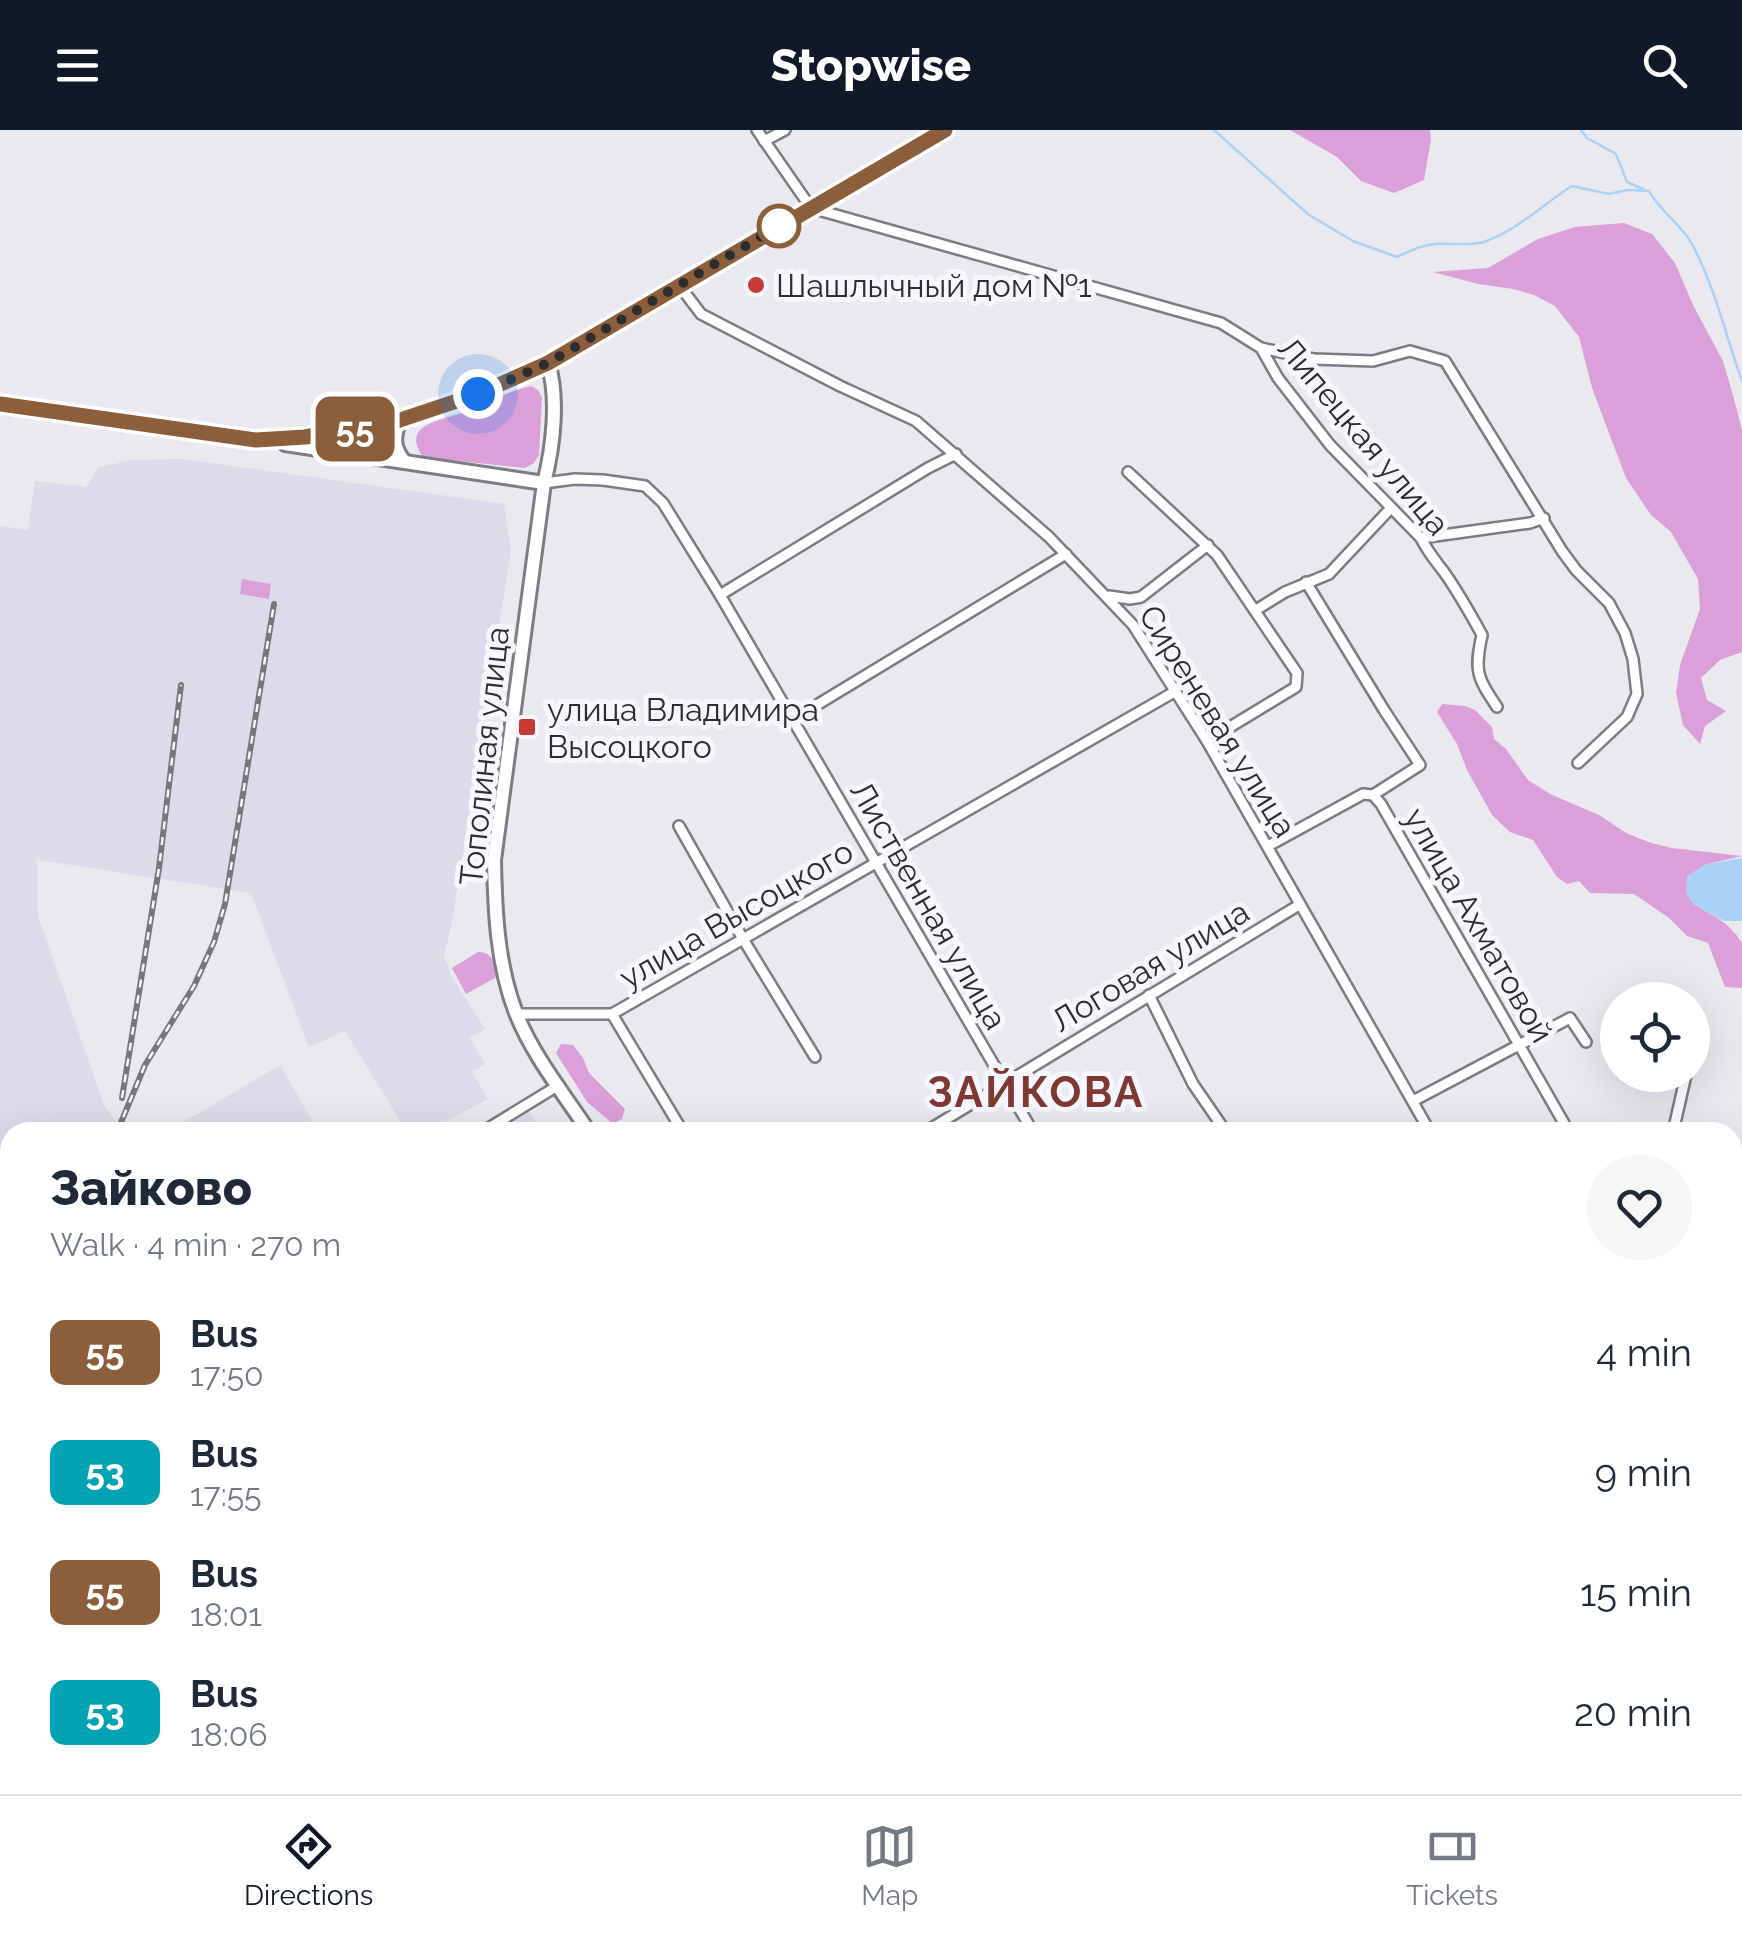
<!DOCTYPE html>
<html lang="en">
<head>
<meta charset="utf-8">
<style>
  :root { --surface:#fff; --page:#f6f6f7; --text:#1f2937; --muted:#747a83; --line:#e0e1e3; --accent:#111827 }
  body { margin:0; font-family:Raleway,sans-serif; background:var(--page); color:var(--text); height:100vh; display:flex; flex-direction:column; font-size:38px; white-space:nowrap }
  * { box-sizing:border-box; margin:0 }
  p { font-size:32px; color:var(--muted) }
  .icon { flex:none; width:55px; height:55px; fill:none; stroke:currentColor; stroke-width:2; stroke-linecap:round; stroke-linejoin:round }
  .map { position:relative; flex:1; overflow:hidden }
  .side { position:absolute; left:0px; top:992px; width:1742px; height:672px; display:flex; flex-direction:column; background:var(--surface); border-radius:30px 30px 0 0; box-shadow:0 10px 40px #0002 }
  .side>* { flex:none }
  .badge { padding:0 20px; border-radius:15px; font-size:35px; line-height:65px }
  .buttons { position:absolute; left:1600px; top:852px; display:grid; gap:20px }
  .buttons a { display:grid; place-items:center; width:110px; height:110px; border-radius:50%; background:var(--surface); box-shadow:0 10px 40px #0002; font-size:50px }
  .you { position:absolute; width:50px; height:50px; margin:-25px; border:8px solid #fff; border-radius:50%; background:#1a73e8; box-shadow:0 0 0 15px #1a73e833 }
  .map>.badge { position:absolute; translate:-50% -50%; box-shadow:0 0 0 5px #fff }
  .round { display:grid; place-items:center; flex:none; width:105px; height:105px; border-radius:52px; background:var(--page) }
  .headline { display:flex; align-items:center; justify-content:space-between; height:170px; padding:0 50px }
  h1 { font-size:48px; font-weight:800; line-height:75px }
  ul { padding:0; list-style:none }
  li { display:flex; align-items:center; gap:30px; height:120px; padding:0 50px }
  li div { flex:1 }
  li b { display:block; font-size:38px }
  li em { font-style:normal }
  li .badge { min-width:110px; font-weight:700; text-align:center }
  header { display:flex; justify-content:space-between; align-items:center; height:130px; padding:0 50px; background:var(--accent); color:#fff; font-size:45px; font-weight:800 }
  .dock { display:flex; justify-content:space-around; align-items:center; height:140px; border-top:2px solid var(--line); background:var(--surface); font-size:28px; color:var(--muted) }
  .dock a { display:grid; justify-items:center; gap:5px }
  .dock .active { color:var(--accent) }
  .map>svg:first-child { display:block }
  .built { fill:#dcdbe9 }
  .green { fill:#db9fda }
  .water { fill:#acd1f6 }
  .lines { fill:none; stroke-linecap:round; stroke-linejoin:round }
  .stream { stroke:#acd1f6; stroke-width:2.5 }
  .street-casing { stroke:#7d7c82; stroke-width:14 }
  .secondary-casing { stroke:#7d7c82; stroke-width:18 }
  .street { stroke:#fff; stroke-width:9 }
  .secondary { stroke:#fff; stroke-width:12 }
  .rail-casing { stroke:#77777b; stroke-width:6 }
  .rail { stroke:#f6f6fd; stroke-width:2.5; stroke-dasharray:8; stroke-linecap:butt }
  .line-casing { stroke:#fff; stroke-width:22 }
  .line { stroke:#8b5e3c; stroke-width:15 }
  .walk { stroke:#2d2d30; stroke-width:10; stroke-dasharray:0 18 }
  .stop-dot { fill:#fff; stroke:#8b5e3c; stroke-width:5 }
  .poi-dot { fill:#c83a34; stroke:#f6f6fd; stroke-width:4 }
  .labels { text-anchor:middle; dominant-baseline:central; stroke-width:10; stroke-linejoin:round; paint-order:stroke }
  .poi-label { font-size:32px; fill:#2d2d30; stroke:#f6f6fd; text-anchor:start }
  .street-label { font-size:32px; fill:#2d2d30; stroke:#f6f6fd }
  .district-label { font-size:42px; font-weight:bold; letter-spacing:2.5px; fill:#7f3832; stroke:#f6f6fd }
</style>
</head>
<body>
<header><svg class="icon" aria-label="menu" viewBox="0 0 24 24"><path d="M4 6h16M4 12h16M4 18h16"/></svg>Stopwise<svg class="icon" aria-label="search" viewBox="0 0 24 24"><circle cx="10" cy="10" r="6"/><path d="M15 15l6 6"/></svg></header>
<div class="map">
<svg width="1742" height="1664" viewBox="0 0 1742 1664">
  <rect width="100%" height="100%" fill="#e9e9ef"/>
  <!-- built -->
  <g class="built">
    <polygon points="182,329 504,374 511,420 452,792 444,826 452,847 485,899 470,908 485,934 472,942 488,969 426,1002 407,1002 345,901 309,917 251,763 33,729 37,731 38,786 104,975 123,1002 10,1002 10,1384 0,1371 0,396 28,400 35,351 86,357 99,337 134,330"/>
    <polygon points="280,935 319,1002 158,1002 194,986"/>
    <polygon points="529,981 543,1002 495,1002"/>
  </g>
  <!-- green -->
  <g class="green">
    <polygon points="1290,0 1430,0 1431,10 1424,50 1394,63 1361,51 1337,27"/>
    <polygon points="1624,93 1652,104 1675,133 1694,177 1723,231 1734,269 1742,300 1742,522 1720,530 1701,548 1707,570 1726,581 1705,596 1700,614 1683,595 1676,563 1680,535 1700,479 1698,449 1671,402 1651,385 1626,348 1592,258 1579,207 1555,176 1534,165 1513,159 1478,154 1433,142 1488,138 1538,109 1575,97"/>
    <path d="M531 256 538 260 542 268 539 325 534 333 525 338 423 327C417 318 412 308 421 299 431 290 452 287 465 282 487 274 508 261 531 256Z"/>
    <polygon points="242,449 271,454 269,469 240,464"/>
    <path d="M1442 574 1465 576 1475 580 1492 597 1494 609 1506 619 1528 650 1550 664 1599 685 1626 703 1651 713 1672 718 1742 726 1704 735 1693 774C1713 785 1730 793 1742 813V858L1725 857 1708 813 1687 806 1669 788 1634 764 1590 763 1579 751 1567 754 1557 747 1533 710 1510 702 1492 685 1467 640 1457 614 1437 582Z"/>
    <path d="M478 822C492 821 499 836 495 848L466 864 452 838Z"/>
    <polygon points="561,914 573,915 583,928 589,943 625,979 622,989 613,994 587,972 556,923"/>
    <polygon points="1742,1062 1742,1122 1733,1148 1733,1064"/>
  </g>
  <!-- water -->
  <g class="water">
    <polygon points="1742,728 1742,791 1724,791 1693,774 1686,763 1687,746 1704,735"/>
    <polygon points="71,1655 224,1655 225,1658 220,1664 83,1664"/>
  </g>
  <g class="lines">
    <!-- stream -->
    <g class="stream">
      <path d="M1214 0 1309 85 1353 111 1397 127C1410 121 1421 115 1435 114 1451 113 1469 116 1484 112 1518 100 1543 74 1572 56L1609 64 1627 60 1649 61C1661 83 1682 94 1693 116 1715 158 1726 206 1742 251"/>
      <polyline points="1581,0 1587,8 1616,24 1627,52 1643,59"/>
      <polyline points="1732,1194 1742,1197"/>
      <polyline points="225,1658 236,1664"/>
      <polyline points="810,1664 845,1655"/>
    </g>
    <defs>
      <g id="street">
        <path d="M757 0 811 78 1221 193 1261 218 1278 248 1330 315 1421 408C1427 421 1435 430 1444 442 1458 462 1470 483 1482 505 1474 541 1477 547 1497 577"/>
        <polyline points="764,11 785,0"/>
        <polyline points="679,155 701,184 840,256 916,291 1049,407 1133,495 1207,611 1430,1002"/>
        <polyline points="1261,218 1314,229 1373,231 1410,221 1445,231 1562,421 1576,440 1609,473 1625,503 1633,529 1637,564 1627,587 1578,633"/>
        <polyline points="1128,342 1217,425 1297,543 1296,557 1207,611"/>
        <polyline points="544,353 575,349 603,350 645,356 663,373 720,465 1033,1002"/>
        <polyline points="1421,408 1530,393 1544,388"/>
        <polyline points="1306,452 1384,580 1420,635 1373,665"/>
        <polyline points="720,465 928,338 956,324"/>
        <polyline points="1109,466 1130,469 1141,467 1208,415"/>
        <polyline points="1256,480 1285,462 1329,444 1390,379"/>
        <polyline points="792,590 1066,424"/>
        <polyline points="679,696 743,809 815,927"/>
        <polyline points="1268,716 1363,664 1373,665 1381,674 1569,1002"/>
        <polyline points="1149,865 1193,954 1226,1002"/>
        <polyline points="517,884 612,884 1176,561"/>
        <polyline points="612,884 683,1002"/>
        <polyline points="1413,971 1570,888 1586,912"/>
        <polyline points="482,1002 559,955"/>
        <polyline points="925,1002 1299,775"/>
        <polyline points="1673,1002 1686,945"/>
        <polyline points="1732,1572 1742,1584"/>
        <polyline points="1360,1655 1365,1664"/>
        <polyline points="1033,1664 1049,1655"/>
        <polyline points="1459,1664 1480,1655"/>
      </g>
      <g id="secondary">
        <path d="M548 233C559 268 553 318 544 353L494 730C495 781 497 834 516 883 533 926 564 964 589 1002"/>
        <polyline points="0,274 260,310"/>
        <path d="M400 290C393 307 393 317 404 331"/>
        <path d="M256 310C332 306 405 292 477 265 501 256 524 243 548 233L945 0"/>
        <polyline points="285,314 544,353"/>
        <polyline points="998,1655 1004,1664"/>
      </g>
    </defs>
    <!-- street casing -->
    <use href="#street" class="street-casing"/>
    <!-- secondary casing -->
    <use href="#secondary" class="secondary-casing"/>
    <!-- street -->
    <use href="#street" class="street"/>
    <!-- secondary -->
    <use href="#secondary" class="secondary"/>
    <defs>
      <g id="rail">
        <polyline points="122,968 159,738 181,555"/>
        <polyline points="117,1002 145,935 194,856 214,812 225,774 274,474"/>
        <polyline points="0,1496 10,1503"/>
        <polyline points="135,1655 140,1664"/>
      </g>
    </defs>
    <!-- rail casing -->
    <use href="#rail" class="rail-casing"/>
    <!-- rail -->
    <use href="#rail" class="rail"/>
  </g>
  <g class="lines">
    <defs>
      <polyline id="line" points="0,274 256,310 305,307 400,290 478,264 548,233 945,0"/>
    </defs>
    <!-- line casing -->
    <use href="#line" class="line-casing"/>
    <!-- line -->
    <use href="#line" class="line"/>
    <!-- walk -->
    <polyline class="walk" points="478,264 548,233 779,96"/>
  </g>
  <!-- markers -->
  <circle class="stop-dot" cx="779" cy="96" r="20"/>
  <g class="poi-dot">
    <circle cx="756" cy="155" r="10"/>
    <rect x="517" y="587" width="20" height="20" rx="5"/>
  </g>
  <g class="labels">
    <!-- poi labels -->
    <g class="poi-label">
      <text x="776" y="155">Шашлычный дом №1</text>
      <text x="547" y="579">улица Владимира<tspan x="547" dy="37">Высоцкого</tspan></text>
    </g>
    <!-- street labels -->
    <g class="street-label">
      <text transform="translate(1364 306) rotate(50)">Липецкая улица</text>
      <text transform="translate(1218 591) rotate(58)">Сиреневая улица</text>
      <text transform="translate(484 626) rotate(-84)">Тополиная улица</text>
      <text transform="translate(929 775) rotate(60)">Лиственная улица</text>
      <text transform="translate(736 784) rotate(-30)">улица Высоцкого</text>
      <text transform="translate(1479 795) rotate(60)">улица Ахматовой</text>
      <text transform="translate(1150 836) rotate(-31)">Логовая улица</text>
    </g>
    <!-- district labels -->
    <g class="district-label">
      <text x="1036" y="962">ЗАЙКОВА</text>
    </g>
  </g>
</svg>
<div class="buttons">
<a><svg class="icon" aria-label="locate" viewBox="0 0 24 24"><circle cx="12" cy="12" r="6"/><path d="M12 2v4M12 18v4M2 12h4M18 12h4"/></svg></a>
</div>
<div class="you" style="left:478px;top:264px"></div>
<b class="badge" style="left:355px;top:299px;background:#8b5e3c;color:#fff">55</b>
<section class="side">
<div class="headline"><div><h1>Зайково</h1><p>Walk · 4 min · 270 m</p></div><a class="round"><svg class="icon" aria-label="heart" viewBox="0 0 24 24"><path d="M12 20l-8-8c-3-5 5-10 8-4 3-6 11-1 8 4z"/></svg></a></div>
<ul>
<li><span class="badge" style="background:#8b5e3c;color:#fff">55</span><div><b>Bus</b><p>17:50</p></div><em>4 min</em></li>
<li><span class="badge" style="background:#00a3b4;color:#fff">53</span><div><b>Bus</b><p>17:55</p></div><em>9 min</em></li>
<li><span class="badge" style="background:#8b5e3c;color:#fff">55</span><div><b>Bus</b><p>18:01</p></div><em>15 min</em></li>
<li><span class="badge" style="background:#00a3b4;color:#fff">53</span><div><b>Bus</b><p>18:06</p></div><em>20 min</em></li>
</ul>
</section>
</div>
<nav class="dock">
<a class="active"><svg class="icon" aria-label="directions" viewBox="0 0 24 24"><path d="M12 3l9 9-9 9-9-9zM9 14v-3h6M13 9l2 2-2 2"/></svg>Directions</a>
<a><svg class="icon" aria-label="map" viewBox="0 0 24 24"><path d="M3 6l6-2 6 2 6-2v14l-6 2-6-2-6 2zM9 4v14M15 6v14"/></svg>Map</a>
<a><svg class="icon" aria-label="tickets" viewBox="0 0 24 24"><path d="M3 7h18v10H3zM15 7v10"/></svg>Tickets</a>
</nav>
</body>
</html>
